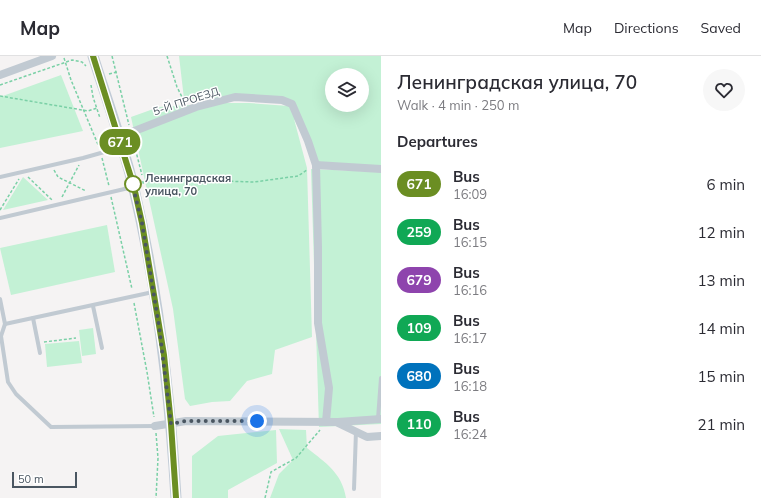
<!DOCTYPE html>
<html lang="en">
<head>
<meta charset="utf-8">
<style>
  :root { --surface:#fff; --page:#f7f7f7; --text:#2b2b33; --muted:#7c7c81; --line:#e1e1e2 }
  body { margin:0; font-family:Mulish,sans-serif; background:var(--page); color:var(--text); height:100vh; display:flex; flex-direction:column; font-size:15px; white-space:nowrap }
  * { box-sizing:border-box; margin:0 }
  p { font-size:13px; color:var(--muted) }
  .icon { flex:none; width:22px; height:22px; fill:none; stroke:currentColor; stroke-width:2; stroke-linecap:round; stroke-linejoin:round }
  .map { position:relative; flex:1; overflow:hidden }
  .side { display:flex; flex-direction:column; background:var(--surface); width:380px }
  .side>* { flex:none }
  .badge { padding:0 8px; border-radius:13px; font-size:14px; line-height:26px }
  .controls { position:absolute; left:325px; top:12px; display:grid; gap:8px }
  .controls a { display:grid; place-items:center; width:44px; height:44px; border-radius:50%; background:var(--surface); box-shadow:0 4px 16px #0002; font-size:20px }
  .scale { position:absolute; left:12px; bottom:10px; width:65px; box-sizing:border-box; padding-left:4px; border:2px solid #4a5661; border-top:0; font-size:11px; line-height:14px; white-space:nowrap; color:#4a5661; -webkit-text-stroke:3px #fff; paint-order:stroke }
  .you { position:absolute; width:20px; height:20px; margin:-10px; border:3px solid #fff; border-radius:50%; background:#1a73e8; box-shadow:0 0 0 6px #1a73e833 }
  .map>.badge { position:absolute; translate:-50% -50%; box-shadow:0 0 0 2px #fff }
  h2 { padding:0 16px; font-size:15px; line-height:36px }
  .round { display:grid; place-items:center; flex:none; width:42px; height:42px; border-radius:21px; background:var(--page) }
  .head { display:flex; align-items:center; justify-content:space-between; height:68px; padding:0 16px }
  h1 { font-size:19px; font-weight:600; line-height:30px }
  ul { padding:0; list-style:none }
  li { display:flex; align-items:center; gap:12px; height:48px; padding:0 16px }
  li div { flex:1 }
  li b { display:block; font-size:15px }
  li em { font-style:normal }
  li .badge { min-width:44px; font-weight:700; text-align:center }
  header { display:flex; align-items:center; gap:24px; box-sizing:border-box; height:56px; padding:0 20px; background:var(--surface); border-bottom:1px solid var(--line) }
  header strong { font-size:19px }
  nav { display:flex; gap:22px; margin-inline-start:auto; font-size:14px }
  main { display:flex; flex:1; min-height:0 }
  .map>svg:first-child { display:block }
  .green { fill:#c3f1d5; fill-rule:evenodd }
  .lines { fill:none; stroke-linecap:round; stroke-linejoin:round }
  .path { stroke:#7ad0a6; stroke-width:1.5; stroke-dasharray:3 2; stroke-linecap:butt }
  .lane { stroke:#c1cad2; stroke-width:4 }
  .street { stroke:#c1cad2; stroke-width:8 }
  .secondary { stroke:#c1cbd6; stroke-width:11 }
  .line-casing { stroke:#fff; stroke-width:9 }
  .line { stroke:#6b8e23; stroke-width:6 }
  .walk { stroke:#4a5661; stroke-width:4; stroke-dasharray:0 7.2 }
  .stop-dot { fill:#fff; stroke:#6b8e23; stroke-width:2 }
  .labels { text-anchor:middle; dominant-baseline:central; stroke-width:3; stroke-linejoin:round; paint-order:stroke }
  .street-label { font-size:11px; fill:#4a5661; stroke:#fff }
  .stop-label { font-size:11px; font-weight:bold; fill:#4a5661; stroke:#fff; text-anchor:start }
</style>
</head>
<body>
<header>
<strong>Map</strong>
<nav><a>Map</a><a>Directions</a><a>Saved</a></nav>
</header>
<main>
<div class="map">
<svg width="381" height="442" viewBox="0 0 381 442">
  <rect width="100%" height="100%" fill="#f5f3f3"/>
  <!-- green -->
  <g class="green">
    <path d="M179 0H381V110L311 107V97L294 63 307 112 312 281 275 294 272 318 247 325 230 345 212 346 190 350 185 343 173 253 131 61 159 51 219 47H249L289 50 287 46 237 41 184 43ZM332 19H362V49H332Z"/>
    <polygon points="61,19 83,75 0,92 0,41"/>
    <polygon points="311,113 381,116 381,368 319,371"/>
    <polygon points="23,121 48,144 3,154"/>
    <polygon points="107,169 115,216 11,239 0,192"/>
    <polygon points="93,272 96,298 82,300 79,274"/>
    <polygon points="79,285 82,307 47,311 45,288"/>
    <path d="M279 373 306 374 307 392C326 407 342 417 346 442H270L279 418 293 404Z"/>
    <polygon points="276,374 277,407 228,434 228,442 192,442 192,400 218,380"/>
  </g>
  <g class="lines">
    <!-- path -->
    <g class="path">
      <polyline points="112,0 129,69"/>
      <polyline points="167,0 177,31 185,47"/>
      <polyline points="64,2 71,24 99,91"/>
      <polyline points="109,18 117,16"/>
      <polyline points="0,29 72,4 82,6 86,10"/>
      <polyline points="91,29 93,41 100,62"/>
      <polyline points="0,40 88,55 97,52"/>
      <polyline points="133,84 142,119"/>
      <polyline points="102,102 109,130"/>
      <polyline points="54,114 58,121 86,135"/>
      <polyline points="28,121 52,144"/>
      <polyline points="143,125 143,127 156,123 254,126 298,120 307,114"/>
      <polyline points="62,141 79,109"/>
      <polyline points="111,141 132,233"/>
      <polyline points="0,154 19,123"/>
      <polyline points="134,247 147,316 154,361"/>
      <polyline points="44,286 76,282"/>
      <polyline points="156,377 158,402 156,442"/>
      <polyline points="265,442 271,416 296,402 320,374"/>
    </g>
    <!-- lane -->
    <g class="lane">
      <polyline points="0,121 83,102 122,91"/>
      <polyline points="0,162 133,131"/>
      <polyline points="0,243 5,268 1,280 8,326 16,338 51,371 155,370"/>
      <polyline points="93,250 102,292"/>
      <polyline points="33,262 40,297"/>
      <polyline points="5,268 153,236"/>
      <polyline points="378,363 381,322"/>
      <polyline points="354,433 356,375"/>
    </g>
    <!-- street -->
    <g class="street">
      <polyline points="0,19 52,0"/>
      <polyline points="119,81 196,51 235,41 282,44 292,48 308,85 316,109 318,191 318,267 329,332 326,366"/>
      <polyline points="316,109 381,113"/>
      <polyline points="338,367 367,381 381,380"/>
      <polyline points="155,370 186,365 338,366 381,363"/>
    </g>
    <!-- secondary -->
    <path class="secondary" d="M93 0C107 44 123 88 134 133 158 234 170 338 176 442"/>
  </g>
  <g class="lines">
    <defs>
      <polyline id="line" points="93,0 134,131 142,167 164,299 171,368 176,442"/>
    </defs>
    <!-- line casing -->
    <use href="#line" class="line-casing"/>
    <!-- line -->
    <use href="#line" class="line"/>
    <!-- walk -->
    <polyline class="walk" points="133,128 132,127 142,167 159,270 171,368 186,365 257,365"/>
  </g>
  <!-- markers -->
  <circle class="stop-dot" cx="133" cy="128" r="8"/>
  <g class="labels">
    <!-- street labels -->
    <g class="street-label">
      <text transform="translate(186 45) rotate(-18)">5-Й ПРОЕЗД</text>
    </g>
    <!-- stop labels -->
    <g class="stop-label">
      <text x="145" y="122">Ленинградская<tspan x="145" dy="13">улица, 70</tspan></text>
    </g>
  </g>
</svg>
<div class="controls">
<a><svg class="icon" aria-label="layers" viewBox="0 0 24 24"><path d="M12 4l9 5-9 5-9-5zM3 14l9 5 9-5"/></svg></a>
</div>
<div class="scale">50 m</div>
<div class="you" style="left:257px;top:365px"></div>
<b class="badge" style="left:120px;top:86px;background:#6b8e23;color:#fff">671</b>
</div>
<section class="side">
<div class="head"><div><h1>Ленинградская улица, 70</h1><p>Walk · 4 min · 250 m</p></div><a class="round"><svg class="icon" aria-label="heart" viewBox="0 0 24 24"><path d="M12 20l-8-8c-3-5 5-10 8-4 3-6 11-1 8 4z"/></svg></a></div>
<h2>Departures</h2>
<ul>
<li><span class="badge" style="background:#6b8e23;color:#fff">671</span><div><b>Bus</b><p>16:09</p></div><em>6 min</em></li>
<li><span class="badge" style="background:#10a855;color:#fff">259</span><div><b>Bus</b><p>16:15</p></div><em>12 min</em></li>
<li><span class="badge" style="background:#8e44ad;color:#fff">679</span><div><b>Bus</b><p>16:16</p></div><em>13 min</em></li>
<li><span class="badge" style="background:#10a855;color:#fff">109</span><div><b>Bus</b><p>16:17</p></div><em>14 min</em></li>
<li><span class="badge" style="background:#0072bc;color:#fff">680</span><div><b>Bus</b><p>16:18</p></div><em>15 min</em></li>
<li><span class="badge" style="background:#10a855;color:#fff">110</span><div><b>Bus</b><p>16:24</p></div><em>21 min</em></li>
</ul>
</section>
</main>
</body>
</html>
